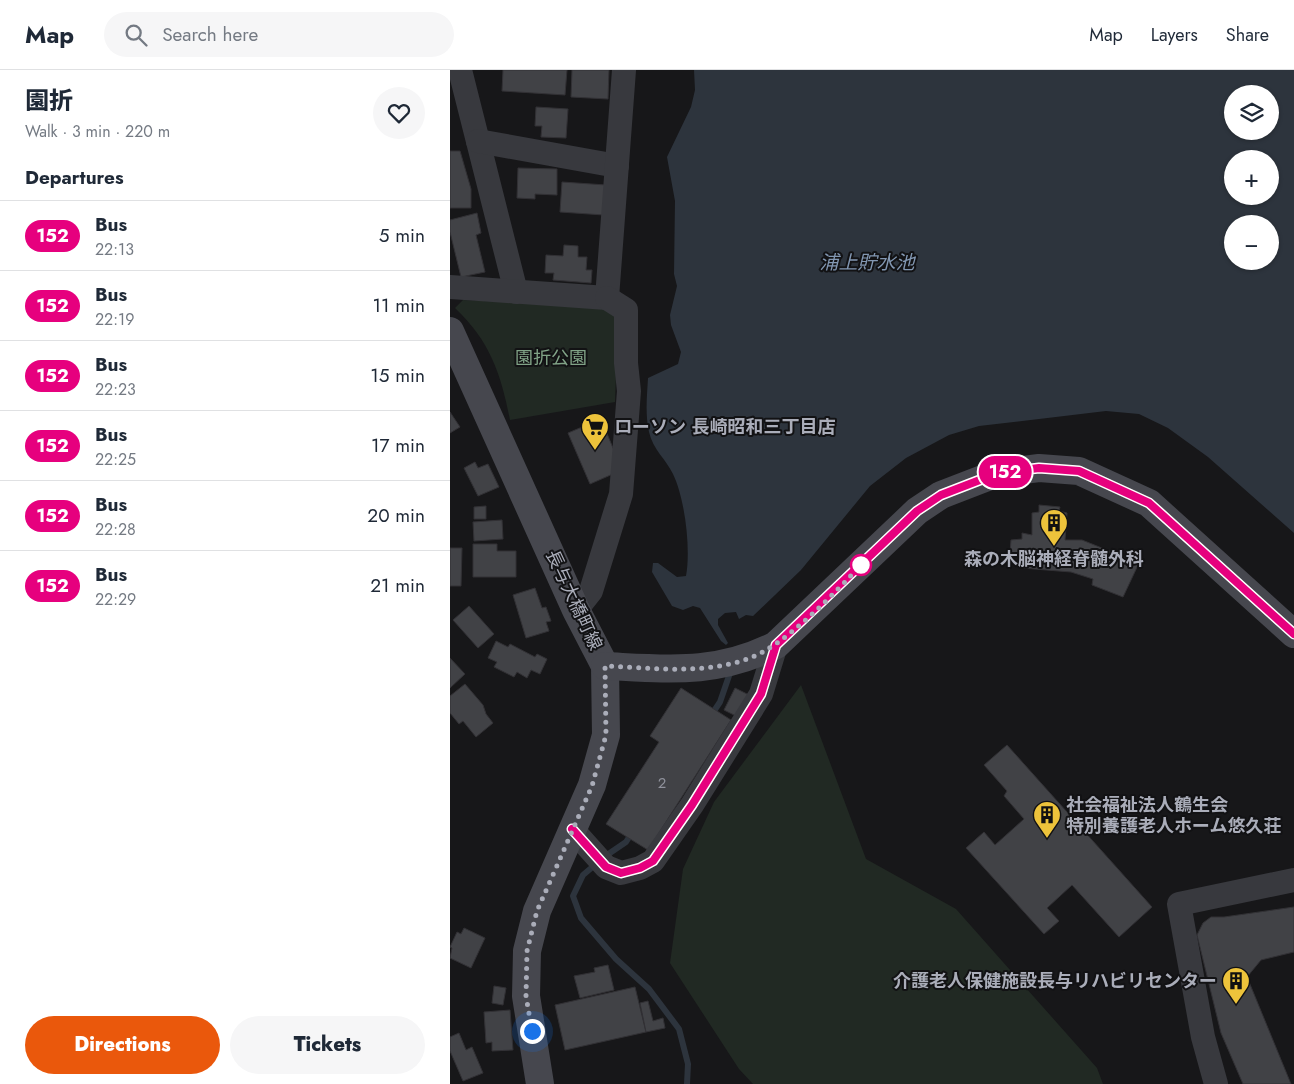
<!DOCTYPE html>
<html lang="en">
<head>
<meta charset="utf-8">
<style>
  :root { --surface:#fff; --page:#f6f6f7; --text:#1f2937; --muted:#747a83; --line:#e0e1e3; --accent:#ea580c }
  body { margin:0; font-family:Jost,"Noto Sans JP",sans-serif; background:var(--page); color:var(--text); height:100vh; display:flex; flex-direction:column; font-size:19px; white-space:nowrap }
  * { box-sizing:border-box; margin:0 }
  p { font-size:16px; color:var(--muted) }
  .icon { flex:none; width:28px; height:28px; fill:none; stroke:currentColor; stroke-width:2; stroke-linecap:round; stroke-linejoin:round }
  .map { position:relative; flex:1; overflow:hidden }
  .details { display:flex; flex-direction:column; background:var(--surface); width:450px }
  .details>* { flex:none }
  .badge { padding:0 10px; border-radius:16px; font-size:18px; line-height:32px }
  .controls { position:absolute; left:774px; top:15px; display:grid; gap:10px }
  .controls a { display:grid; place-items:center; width:55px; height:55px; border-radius:50%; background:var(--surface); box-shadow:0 1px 4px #0004; font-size:25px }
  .you { position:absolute; width:25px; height:25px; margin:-12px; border:4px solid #fff; border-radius:50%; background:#1a73e8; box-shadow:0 0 0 8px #1a73e833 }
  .map>.badge { position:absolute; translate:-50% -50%; box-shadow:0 0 0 2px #fff }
  h2 { padding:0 25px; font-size:19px; line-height:45px }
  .round { display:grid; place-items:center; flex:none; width:52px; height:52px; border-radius:26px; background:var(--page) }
  .headline { display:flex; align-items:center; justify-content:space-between; height:85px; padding:0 25px }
  h1 { font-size:24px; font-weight:800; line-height:38px }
  .button { display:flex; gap:10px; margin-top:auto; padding:10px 25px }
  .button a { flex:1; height:58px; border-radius:30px; background:var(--accent); color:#fff; font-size:20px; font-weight:800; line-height:58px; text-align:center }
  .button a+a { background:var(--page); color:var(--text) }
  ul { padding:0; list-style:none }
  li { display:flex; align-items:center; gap:15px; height:70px; padding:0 25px; border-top:1px solid var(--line) }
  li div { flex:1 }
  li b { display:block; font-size:19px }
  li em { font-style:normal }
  li .badge { min-width:55px; font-weight:700; text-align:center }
  header { display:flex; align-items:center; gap:30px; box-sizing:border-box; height:70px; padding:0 25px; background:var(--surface); border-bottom:1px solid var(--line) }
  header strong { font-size:24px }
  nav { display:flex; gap:28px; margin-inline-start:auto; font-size:18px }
  .search { width:350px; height:45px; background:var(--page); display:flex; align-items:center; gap:12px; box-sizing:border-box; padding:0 18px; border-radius:28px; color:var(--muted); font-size:19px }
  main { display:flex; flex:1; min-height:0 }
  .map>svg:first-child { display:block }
  .green { fill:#212923 }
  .water { fill:#2d343d; fill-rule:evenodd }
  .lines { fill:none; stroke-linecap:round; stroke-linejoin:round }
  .stream { stroke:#2d343d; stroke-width:6 }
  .building { fill:#414246; stroke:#323135 }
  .street { stroke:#38393e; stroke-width:24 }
  .secondary { stroke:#46474e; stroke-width:28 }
  .line-casing { stroke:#fff; stroke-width:11 }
  .line { stroke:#e6007e; stroke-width:8 }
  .walk { stroke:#aaadb9; stroke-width:5; stroke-dasharray:0 9 }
  .stop-dot { fill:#fff; stroke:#e6007e; stroke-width:2.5 }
  .labels { text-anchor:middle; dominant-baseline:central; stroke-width:4; stroke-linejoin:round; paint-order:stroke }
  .number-label { font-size:15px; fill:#90929c }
  .park-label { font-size:18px; fill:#81a387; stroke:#121214 }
  .poi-label { font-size:18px; font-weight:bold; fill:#aaadb9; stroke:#121214; text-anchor:start }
  .street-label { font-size:18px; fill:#aaadb9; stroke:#121214 }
  .water-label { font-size:19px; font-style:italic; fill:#8297b2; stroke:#121214 }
</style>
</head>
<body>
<header>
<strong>Map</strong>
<div class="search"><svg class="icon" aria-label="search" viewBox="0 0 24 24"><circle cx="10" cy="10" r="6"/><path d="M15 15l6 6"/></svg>Search here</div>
<nav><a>Map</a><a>Layers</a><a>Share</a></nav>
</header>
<main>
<section class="details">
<div class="headline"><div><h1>園折</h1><p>Walk · 3 min · 220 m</p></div><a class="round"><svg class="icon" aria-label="heart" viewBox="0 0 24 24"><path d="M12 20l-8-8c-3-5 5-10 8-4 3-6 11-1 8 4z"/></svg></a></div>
<h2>Departures</h2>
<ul>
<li><span class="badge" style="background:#e6007e;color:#fff">152</span><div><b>Bus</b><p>22:13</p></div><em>5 min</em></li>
<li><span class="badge" style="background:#e6007e;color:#fff">152</span><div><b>Bus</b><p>22:19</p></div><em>11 min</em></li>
<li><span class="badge" style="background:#e6007e;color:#fff">152</span><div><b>Bus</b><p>22:23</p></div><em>15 min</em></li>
<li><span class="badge" style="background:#e6007e;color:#fff">152</span><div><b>Bus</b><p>22:25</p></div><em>17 min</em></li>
<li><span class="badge" style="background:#e6007e;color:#fff">152</span><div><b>Bus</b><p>22:28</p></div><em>20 min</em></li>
<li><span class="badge" style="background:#e6007e;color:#fff">152</span><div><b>Bus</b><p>22:29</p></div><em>21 min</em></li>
</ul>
<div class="button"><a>Directions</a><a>Tickets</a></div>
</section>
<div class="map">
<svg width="844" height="1014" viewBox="0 0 844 1014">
  <rect width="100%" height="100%" fill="#171719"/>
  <!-- green -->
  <g class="green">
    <path d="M13 230 153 237 168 246 165 332 60 350C51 304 40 271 5 238Z"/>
    <polygon points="351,615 416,789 506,839 647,998 653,1014 303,1014 289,999 220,893 233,799 264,732"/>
  </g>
  <!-- water -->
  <path class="water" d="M244 0H844V463L758 387 718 358 689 344 656 341 529 356 499 365 456 388 420 416 351 500 303 546 296 545 289 549 286 542 275 543 268 549V555L278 573 276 575 271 571 250 538 243 536 233 540 222 536 202 502 203 493H208L227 507 236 506C241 479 235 429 223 404 216 389 203 380 199 362 195 344 197 326 198 308L228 294 231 282 221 255 220 245 227 216 224 204 225 131 217 87 241 37 245 20ZM782 24H820V61H782ZM782 89H820V126H782ZM782 154H820V191H782Z"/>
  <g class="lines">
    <!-- stream -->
    <g class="stream">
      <polyline points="260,647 270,632 281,600"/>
      <polyline points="154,787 176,772 183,761"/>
      <polyline points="146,794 133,805 123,826 131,848 166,889 199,919 229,959 238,994 237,1014"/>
    </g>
  </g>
  <!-- building -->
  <g class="building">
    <polygon points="53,0 117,0 115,25 52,21"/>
    <polygon points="122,0 159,0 158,29 121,27"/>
    <polygon points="86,37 118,39 116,68 91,67 92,56 85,56"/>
    <polygon points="0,81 10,81 21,119 21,138 0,138"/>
    <polygon points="68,98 107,99 107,125 85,124 85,129 67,128"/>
    <polygon points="112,112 156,115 154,145 110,142"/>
    <polygon points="27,143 31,163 26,165 35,202 11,207 0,162 0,150"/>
    <polygon points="114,175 128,176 128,187 137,187 136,200 142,200 141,213 103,210 104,203 95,203 96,185 113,186"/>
    <polygon points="0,342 10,357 0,363"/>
    <polygon points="151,349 172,400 140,414 118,363"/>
    <polygon points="25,392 28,398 38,394 49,417 28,426 14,398"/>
    <polygon points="589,435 610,437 609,441 617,443 615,470 632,470 689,493 673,527 642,515 643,509 621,502 572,498 573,486 560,483 561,470 572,469 572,463 582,465 582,443 589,442"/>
    <polygon points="36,436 36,449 24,449 24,437"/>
    <polygon points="52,450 53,469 24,471 23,452"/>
    <polygon points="23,474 47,474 47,481 66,481 66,507 23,507"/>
    <polygon points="0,478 12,478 11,516 0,516"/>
    <polygon points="85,518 92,538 96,537 101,551 96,552 99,561 76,568 63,525"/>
    <polygon points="19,536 44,564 28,578 3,550"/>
    <polygon points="46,571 58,577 60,574 85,587 87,584 97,589 90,604 81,600 77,608 67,602 64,607 44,597 47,592 38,588"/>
    <polygon points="0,588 15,604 0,618"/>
    <polygon points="15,614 33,635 36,644 43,653 26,667 13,651 9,654 0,643 0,626"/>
    <polygon points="231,618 281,650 198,780 156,754 209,672 200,666"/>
    <polygon points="285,618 299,625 288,647 274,640"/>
    <polygon points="557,675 702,837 669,867 622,815 597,838 609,851 594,864 516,778 534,762 545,775 574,749 554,726 557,721 534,695"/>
    <polygon points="844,837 844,882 811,890 797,907 841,1014 793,1014 771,963 747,865 753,853 761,847 774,847"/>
    <polygon points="14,858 35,868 21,898 0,888 2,878 0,877 7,862 11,864"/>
    <polygon points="158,895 164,920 130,928 124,906 145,902 144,898"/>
    <polygon points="44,916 56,918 53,935 42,933"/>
    <polygon points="185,917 196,962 115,980 105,935"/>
    <polygon points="198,931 203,951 213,948 215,958 196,962 190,933"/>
    <polygon points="60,940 63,980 42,981 42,972 36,973 34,942"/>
    <polygon points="9,963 16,980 22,977 33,1003 13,1011 0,981 0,967"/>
  </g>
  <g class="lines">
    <!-- street -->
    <g class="street">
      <polyline points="10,0 66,222"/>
      <polyline points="28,71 167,96"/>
      <polyline points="0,217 157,228 174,0"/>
      <polyline points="126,540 141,521 171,424 179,321 176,293 176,240 157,228"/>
      <polyline points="122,759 156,797 171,803 190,798 203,791 242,735 311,624 326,575"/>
      <polyline points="766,1014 753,967 729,834 844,810"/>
    </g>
    <!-- secondary -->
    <g class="secondary">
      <polyline points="0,261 126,540 155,596 156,665 142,715 87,841 77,881 76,926 90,1014"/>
      <path d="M155 596C218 599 267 605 326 575L467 441 491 425 548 403 589 398 629 401 699 433 844 564"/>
    </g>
  </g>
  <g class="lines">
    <defs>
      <polyline id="line" points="122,759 156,797 171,803 190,798 203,791 242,735 311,624 326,575 467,441 491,425 548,403 589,398 629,401 699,433 844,564"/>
    </defs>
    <!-- line casing -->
    <use href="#line" class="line-casing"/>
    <!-- line -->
    <use href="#line" class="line"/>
    <!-- walk -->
    <path class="walk" d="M82 961 76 926 77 881 87 841 142 716 156 665 155 596C202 598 255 605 300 588 335 575 385 523 411 495"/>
  </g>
  <!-- icons -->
  <defs>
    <symbol id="supermarket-pin" viewBox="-11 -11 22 30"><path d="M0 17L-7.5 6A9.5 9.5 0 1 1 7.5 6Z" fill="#edc33b" stroke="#121214"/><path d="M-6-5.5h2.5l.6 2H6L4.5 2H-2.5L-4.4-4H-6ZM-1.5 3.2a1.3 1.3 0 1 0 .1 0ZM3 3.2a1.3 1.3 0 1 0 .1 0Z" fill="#111"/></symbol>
    <symbol id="building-pin" viewBox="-11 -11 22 30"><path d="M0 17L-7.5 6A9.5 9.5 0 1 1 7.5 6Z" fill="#edc33b" stroke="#121214"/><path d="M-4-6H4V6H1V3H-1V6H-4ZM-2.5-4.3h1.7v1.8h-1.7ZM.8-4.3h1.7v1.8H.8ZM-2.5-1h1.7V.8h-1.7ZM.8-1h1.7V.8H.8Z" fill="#111"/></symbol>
  </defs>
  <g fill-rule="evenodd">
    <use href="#supermarket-pin" x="129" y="341" width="32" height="43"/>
    <use href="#building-pin" x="588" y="437" width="32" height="43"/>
    <use href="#building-pin" x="581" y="729" width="32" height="43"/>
    <use href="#building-pin" x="770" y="895" width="32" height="43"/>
  </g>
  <!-- markers -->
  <circle class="stop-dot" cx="411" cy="495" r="10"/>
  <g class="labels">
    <!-- number labels -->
    <g class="number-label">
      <text x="212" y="713">2</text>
    </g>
    <!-- park labels -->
    <g class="park-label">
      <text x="101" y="288">園折公園</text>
    </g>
    <!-- poi labels -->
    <g class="poi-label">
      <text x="164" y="357">ローソン 長崎昭和三丁目店</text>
      <text x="604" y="489" text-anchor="middle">森の木脳神経脊髄外科</text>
      <text x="616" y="735">社会福祉法人鶴生会<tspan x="616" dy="21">特別養護老人ホーム悠久荘</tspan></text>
      <text x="767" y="911" text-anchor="end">介護老人保健施設長与リハビリセンター</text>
    </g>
    <!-- street labels -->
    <g class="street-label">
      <text transform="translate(124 530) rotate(65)">長与大橋町線</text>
    </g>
    <!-- water labels -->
    <g class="water-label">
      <text x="417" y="192">浦上貯水池</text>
    </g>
  </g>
</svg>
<div class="controls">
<a><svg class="icon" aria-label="layers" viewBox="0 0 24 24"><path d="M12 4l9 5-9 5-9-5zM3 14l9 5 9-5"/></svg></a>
<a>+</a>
<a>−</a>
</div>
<div class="you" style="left:82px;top:961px"></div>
<b class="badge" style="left:555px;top:402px;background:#e6007e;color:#fff">152</b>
</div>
</main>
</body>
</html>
